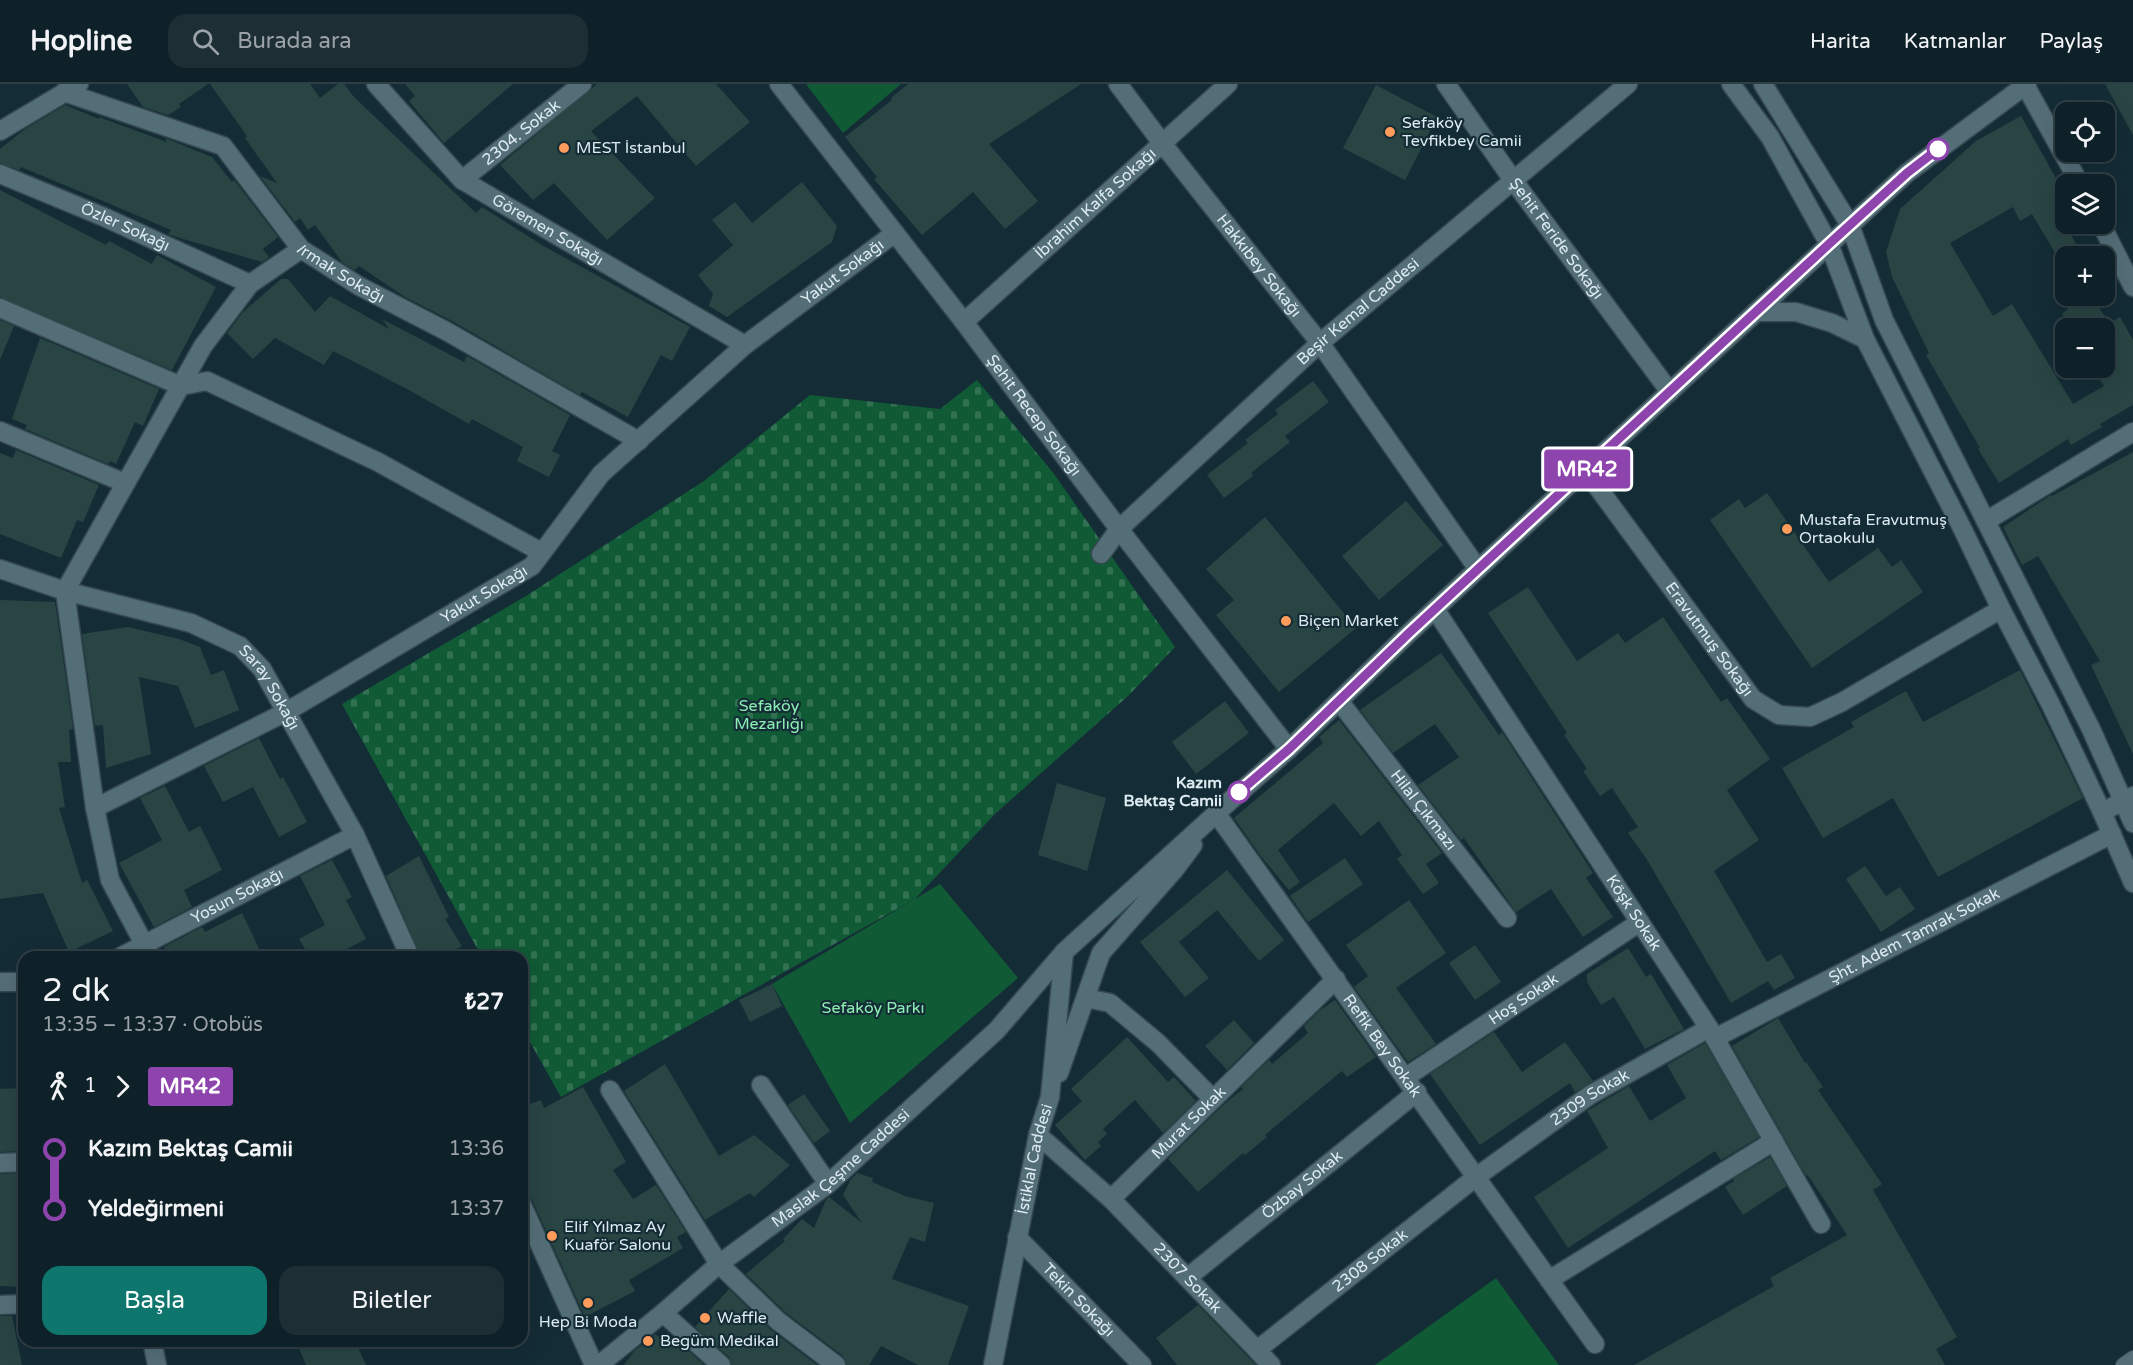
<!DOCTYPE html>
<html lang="tr">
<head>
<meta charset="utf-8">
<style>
  :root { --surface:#0f2128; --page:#1d2e34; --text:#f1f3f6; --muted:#9ba3a8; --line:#2f3e45; --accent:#0f766e }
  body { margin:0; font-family:"Varela Round",sans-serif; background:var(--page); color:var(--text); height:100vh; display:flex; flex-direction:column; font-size:22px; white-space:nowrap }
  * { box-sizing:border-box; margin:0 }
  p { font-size:20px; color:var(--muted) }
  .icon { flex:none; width:33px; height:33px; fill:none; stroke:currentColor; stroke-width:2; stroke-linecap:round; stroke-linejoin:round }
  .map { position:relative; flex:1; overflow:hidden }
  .panel { position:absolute; left:18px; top:867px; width:510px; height:396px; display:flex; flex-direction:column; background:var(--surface); border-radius:18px; box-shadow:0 6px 24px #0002,0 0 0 2px var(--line) }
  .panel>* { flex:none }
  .badge { padding:0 12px; border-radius:4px; font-size:21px; line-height:39px }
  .tools { position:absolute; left:2055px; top:18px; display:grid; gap:12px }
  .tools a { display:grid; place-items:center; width:60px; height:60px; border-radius:12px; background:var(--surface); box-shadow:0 6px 24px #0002,0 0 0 2px var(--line); font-size:30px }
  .map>.badge { position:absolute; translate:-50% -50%; box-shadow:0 0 0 3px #fff }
  .legs { display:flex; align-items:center; gap:9px; height:66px; padding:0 24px; font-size:20px }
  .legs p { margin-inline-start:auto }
  .overview { display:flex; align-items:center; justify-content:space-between; height:102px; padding:0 24px }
  h1 { font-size:33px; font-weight:600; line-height:45px }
  .cta { display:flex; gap:12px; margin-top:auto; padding:12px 24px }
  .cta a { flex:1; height:69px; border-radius:18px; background:var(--accent); color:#fff; font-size:24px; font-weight:600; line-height:69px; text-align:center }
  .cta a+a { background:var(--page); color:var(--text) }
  ul { padding:0 24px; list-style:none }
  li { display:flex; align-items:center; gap:21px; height:60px; font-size:22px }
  li i { display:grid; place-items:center; width:9px; height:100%; margin:0 8px; background:currentColor }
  li i::after { content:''; width:15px; height:15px; margin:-8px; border:4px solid; border-radius:50%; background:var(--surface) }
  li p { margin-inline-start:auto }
  li:first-child i { background:linear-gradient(#0000 50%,currentColor 0) }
  li:last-child i { background:linear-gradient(currentColor 50%,#0000 0) }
  header { display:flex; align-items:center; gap:36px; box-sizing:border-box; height:84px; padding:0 30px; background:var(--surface); border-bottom:2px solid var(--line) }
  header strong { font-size:28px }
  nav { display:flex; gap:33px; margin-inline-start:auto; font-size:21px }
  .search { width:420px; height:54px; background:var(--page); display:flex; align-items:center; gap:15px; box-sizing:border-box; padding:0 21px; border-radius:18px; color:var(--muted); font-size:22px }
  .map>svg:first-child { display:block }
  .green { fill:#105a35 }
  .cemetery { fill:url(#cemetery-stones) }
  .building { fill:#284543 }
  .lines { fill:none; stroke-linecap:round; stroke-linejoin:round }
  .service-casing { stroke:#354850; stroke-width:16 }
  .minor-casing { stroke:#354850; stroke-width:21 }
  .tertiary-casing { stroke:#354850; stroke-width:21 }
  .secondary-casing { stroke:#354850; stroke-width:21 }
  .service { stroke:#546e78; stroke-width:14 }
  .minor { stroke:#546e78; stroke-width:18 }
  .tertiary { stroke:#546e78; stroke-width:18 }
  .secondary { stroke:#546e78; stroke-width:18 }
  .line-1-casing { stroke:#fff; stroke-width:14 }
  .line-1 { stroke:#8e44ad; stroke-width:9 }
  .poi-dot { fill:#ff9b5b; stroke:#142c36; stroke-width:2 }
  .stop-1-dot { fill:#fff; stroke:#8e44ad; stroke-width:3 }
  .labels { text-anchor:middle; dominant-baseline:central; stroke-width:4.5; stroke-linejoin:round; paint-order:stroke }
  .poi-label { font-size:16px; fill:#ddebf1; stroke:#142c36; text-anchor:start }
  .street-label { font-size:16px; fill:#ddebf1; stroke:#142c36 }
  .park-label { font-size:16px; fill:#8deeb3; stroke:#142c36 }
  .stop-label { font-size:16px; font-weight:bold; fill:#ddebf1; stroke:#142c36; text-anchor:end }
</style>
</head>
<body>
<header>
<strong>Hopline</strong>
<div class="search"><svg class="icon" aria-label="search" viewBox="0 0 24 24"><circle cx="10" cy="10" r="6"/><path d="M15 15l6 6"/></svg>Burada ara</div>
<nav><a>Harita</a><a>Katmanlar</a><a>Paylaş</a></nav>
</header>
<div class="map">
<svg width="2133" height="1281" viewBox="0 0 2133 1281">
  <defs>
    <pattern id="cemetery-stones" width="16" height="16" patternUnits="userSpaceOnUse" patternTransform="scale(1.5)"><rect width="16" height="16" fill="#105a35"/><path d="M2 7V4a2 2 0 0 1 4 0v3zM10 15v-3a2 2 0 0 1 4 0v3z" fill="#327253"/></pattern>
  </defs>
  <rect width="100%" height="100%" fill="#142c36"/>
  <!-- green -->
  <g class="green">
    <polygon points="806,0 901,0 843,49"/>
    <polygon points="940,800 1018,894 850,1039 772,900"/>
    <polygon points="1496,1194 1559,1281 1375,1281"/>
  </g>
  <!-- cemetery -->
  <polygon class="cemetery" points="977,296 1054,390 1175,563 1128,612 995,730 915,815 561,1013 522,944 522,873 482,873 342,620 526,512 704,397 810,311 940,325"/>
  <!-- building -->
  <g class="building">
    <polygon points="127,0 208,0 179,20 181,23 168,31 143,23"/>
    <polygon points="210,0 310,0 320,14 338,0 344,0 354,13 476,129 482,123 542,161 690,243 672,277 661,271 628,333 582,308 580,311 452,237 405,213 359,182 354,186 342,178 315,141 308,146 300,134 295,138 260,92 277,99 245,54 247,52"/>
    <polygon points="405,0 513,0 444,59 409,17 415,12"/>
    <polygon points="597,0 716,0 750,38 696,82 637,12 591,47 655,114 607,156 554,99 533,116 500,81"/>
    <polygon points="908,0 1081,0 989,60 1038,117 1005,145 973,108 922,151 874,95 877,93 845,53 892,16 891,14"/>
    <polygon points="2105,0 2133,0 2133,51"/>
    <polygon points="1376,1 1437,33 1405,96 1343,64"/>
    <polygon points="65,21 99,35 99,33 167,58 165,54 212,73 232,98 234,96 278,153 263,165 269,173 262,178 173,152 168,150 171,146 103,117 21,83 19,86 0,79 0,65 25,45"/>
    <polygon points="2021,32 2066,112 2066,142 2083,172 2057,172 2032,130 2020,137 2013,123 1950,159 1993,232 2012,220 2073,320 2104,302 2098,292 2104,288 2104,244 2072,244 2062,230 2068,225 2061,212 2090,212 2110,239 2120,233 2133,256 2133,321 2100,340 2102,343 2071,361 2068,355 1999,399 1978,365 1980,364 1926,271 1929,269 1892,193 1886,168 1900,125 1976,57"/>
    <polygon points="802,98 837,142 832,158 727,233 709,222 713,210 698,191 733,161 712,136 735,118 752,139"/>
    <polygon points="0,106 106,161 109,157 152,180 157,171 216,203 172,286 0,213"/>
    <polygon points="281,195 288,195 315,228 330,212 389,245 382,235 464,278 467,272 570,331 552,367 560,371 549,393 517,377 523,363 472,335 469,340 407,305 333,267 324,281 275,254 253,275 227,249 243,228"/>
    <polygon points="0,236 14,242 0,276"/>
    <polygon points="40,254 159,305 143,342 135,338 116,380 110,377 108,380 25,345 27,341 12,335"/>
    <polygon points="1313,297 1329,318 1285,352 1290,358 1251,389 1253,392 1224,414 1207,391 1248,359 1245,356 1278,330 1275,326"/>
    <polygon points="16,366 99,401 83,438 77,436 61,474 0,450 0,369 13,374"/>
    <polygon points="2133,368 2133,670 2091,581 2100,577 2038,472 2022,481 2003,443 2051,411 2052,412"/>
    <polygon points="1767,409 1829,498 1878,464 1892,483 1901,476 1923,508 1812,584 1710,436 1739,415 1745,424"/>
    <polygon points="1406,417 1443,461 1379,516 1342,472"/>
    <polygon points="1265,433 1356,544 1279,608 1216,531 1234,516 1206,485"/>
    <polygon points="1528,503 1577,577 1618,549 1625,559 1663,533 1721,618 1727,614 1770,675 1727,706 1759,756 1714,787 1767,878 1781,870 1795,894 1774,906 1768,897 1731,919 1646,774 1628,749 1638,743 1612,704 1600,712 1583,687 1587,685 1564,651 1567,649 1488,529"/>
    <polygon points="0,516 55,518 73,645 69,646 71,678 58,678 65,723 59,724 82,799 87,796 113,847 69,868 43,809 0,815"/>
    <polygon points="128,543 179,555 200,563 211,591 224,586 239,626 195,644 178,602 139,593 151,670 106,684 103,641 95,642 82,550"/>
    <polygon points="1441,569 1499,651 1502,648 1593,789 1586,794 1613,833 1583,853 1551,805 1516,828 1464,754 1461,756 1418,701 1459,673 1435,640 1393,669 1360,626"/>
    <polygon points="2020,586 2083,714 1938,793 1893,714 1823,754 1782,684 1854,643 1851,638 1906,607 1923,638"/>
    <polygon points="1225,617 1249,649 1196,690 1172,658"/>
    <polygon points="1339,636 1442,769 1426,780 1439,799 1423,810 1397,775 1402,771 1379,737 1361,752 1334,719 1278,766 1300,798 1289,806 1260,771 1234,734 1323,659 1319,653"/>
    <polygon points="259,654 280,695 283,693 307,738 279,753 253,703 223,718 204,682"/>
    <polygon points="1057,699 1106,714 1087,787 1038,771"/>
    <polygon points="165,702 189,748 200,742 222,786 184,806 192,823 154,843 119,779 162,756 140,714"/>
    <polygon points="419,772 449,833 445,835 462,862 443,873 421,873 386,792"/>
    <polygon points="1345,774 1363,800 1308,838 1290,812"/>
    <polygon points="332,776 352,813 346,816 366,855 331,873 310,873 299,855 325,841 300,792"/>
    <polygon points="1865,782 1886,812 1900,803 1915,825 1881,848 1846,795"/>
    <polygon points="1227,786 1284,856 1259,877 1217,826 1179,858 1209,894 1185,913 1140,858"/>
    <polygon points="1409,816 1446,869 1396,904 1436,960 1408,978 1354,903 1368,892 1346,861"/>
    <polygon points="242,829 263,873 169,873 164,863 202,843 205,848"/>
    <polygon points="1475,861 1501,898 1475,916 1449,879"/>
    <polygon points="1628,864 1646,893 1651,890 1684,945 1645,965 1614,913 1601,921 1587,898 1587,890"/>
    <polygon points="772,900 782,922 750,938 739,916"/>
    <polygon points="1335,916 1376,973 1347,993 1342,987 1265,1051 1267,1053 1245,1071 1243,1069 1198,1108 1168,1075 1223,1021 1243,1005 1241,1003 1269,976 1272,980 1308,949 1304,942 1320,926"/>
    <polygon points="1778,934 1805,979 1806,978 1823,1003 1818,1006 1882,1100 1873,1106 1957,1253 1936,1265 1945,1281 1634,1281 1774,1202 1770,1194 1847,1151 1810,1094 1805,1090 1732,962"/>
    <polygon points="1234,936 1254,959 1227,986 1205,962"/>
    <polygon points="1494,948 1522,988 1565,958 1593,997 1575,1008 1570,999 1480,1061 1430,990"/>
    <polygon points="1127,953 1168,998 1174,993 1196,1017 1163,1049 1135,1016 1103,1045 1107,1050 1098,1058 1101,1062 1085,1076 1055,1041 1082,1017 1071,1005"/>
    <polygon points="1705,959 1759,1053 1721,1076 1715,1067 1568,1164 1534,1113 1608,1064 1587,1027 1629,1002 1650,1037 1686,1014 1667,981"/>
    <polygon points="665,980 719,1072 754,1051 790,1081 754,1113 750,1109 705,1136 624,1007"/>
    <polygon points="583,1003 626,1078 613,1086 633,1115 656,1101 686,1148 677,1153 683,1164 629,1196 635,1207 585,1233 532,1116 528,1112 522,1109 522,1023 541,1016 544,1024"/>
    <polygon points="24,1004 24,1067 0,1068 0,1005"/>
    <polygon points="804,1010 830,1047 814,1059 788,1021"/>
    <polygon points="1770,1073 1787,1102 1743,1131 1725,1103 1734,1097 1733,1095"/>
    <polygon points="24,1089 24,1203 0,1202 0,1090"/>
    <polygon points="857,1089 873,1094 872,1098 905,1112 934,1119 925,1158 910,1153 892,1195 969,1222 948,1281 918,1281 881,1262 869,1281 847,1281 843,1272 785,1228 746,1190 785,1157 783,1155 802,1135 814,1144 826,1116 829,1113 862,1139 843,1111 851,1095"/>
    <polygon points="729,1205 771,1246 817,1281 732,1281 729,1273 695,1243"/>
    <polygon points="1198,1221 1249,1274 1256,1281 1177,1281 1156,1254"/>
    <polygon points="0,1232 12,1232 22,1281 0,1281"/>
    <polygon points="655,1250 676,1265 681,1260 704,1281 624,1281 634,1267"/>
    <polygon points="296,1257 355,1257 366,1281 306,1281"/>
  </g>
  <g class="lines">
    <defs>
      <polyline id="service" points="2123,1281 2133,1274"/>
      <g id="minor">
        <path id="s1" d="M376 0 462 96 745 261"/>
        <path id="s2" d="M779 0 964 238 1119 445 1289 665"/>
        <path id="s3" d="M1118 0 1162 59 1320 259 1478 485"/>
        <path id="s4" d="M1446 0 1513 96 1670 308"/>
        <polyline points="2025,1 2080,100"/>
        <path id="s5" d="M64 8 223 62 301 165 359 202 446 247 639 357"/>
        <path id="s6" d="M0 90 104 133 250 200"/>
        <path id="s7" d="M462 96 582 0"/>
        <polyline points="2101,140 2133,203"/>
        <polyline points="0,224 181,302 207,297 378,378 541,468"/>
        <path id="s8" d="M964 238 1228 0"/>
        <polyline points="0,347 125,399"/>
        <path id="s9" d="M1585 386 1753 615 1779 631 1810 633 1842 618 2001 525"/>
        <polyline points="1986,437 2133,348"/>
        <path id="s10" d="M1101 470 1119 445 1320 259 1628 0"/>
        <path id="s11" d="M0 485 65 507 191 539 240 562 262 585 355 751 410 873"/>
        <path id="s12" d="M1435 525 1709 944 1821 1140"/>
        <path id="s13" d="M1339 617 1507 834"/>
        <path id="s14" d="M95 724 286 628 532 482 601 390 745 261 895 149"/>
        <polyline points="2102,728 2133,712"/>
        <path id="s15" d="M1216 729 1595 1260"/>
        <path id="s16" d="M120 873 355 751"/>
        <polyline points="151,873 110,796 95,724 65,507 203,262 250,200 301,165"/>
        <polyline points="0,898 24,898"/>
        <polyline points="1086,914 1110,919 1158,959 1213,1015"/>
        <path id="s17" d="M1715 954 2112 750"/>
        <path id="s18" d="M1406 993 1640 838"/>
        <polyline points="761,1001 828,1100"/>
        <polyline points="610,1006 719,1180 778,1237 836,1281"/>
        <path id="s19" d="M1038 1051 1111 1115 1336 895"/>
        <polyline points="0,1079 24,1078"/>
        <path id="s20" d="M1111 1115 1257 1266 1476 1093 1590 1011 1709 944"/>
        <polyline points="522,1121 594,1281"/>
        <path id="s21" d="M1017 1153 1142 1281"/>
        <path id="s22" d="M1187 1194 1417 1008"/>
        <polyline points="1549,1196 1774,1057"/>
        <polyline points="0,1221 24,1220"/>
        <polyline points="663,1229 721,1281"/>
        <polyline points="152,1257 157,1281"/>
        <polyline points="1257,1266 1271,1281"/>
      </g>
      <g id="tertiary">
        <polyline points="0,47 79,0"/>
        <polyline points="1059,989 1101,869 1175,785 1193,761"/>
        <path id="s23" d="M599 1281 663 1229 719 1180 828 1100 997 946 1064 868 1232 715 1289 665 1409 549 1756 228"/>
        <path id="s24" d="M993 1281 1038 1051 1050 1013 1064 868"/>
      </g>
      <g id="secondary">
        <polyline points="1731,0 1770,53 1829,160 1865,255 1963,446 2001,525 2051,621 2102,728 2133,799"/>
        <polyline points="1763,0 1850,141 1884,236 2091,645 2133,739"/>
        <polyline points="1756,228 1907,89 2027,0"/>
        <polyline points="1756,228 1796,228 1832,239 1865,255"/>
      </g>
    </defs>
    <!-- service casing -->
    <use href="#service" class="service-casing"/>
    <!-- minor casing -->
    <use href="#minor" class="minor-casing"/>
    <!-- tertiary casing -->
    <use href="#tertiary" class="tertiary-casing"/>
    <!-- secondary casing -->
    <use href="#secondary" class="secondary-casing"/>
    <!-- service -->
    <use href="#service" class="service"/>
    <!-- minor -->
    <use href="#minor" class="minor"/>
    <!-- tertiary -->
    <use href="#tertiary" class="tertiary"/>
    <!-- secondary -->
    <use href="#secondary" class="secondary"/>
  </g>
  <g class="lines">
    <defs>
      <polyline id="line-1" points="1239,708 1289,665 1409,549 1829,160 1907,89 1938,65"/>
    </defs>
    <!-- line-1 casing -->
    <use href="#line-1" class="line-1-casing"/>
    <!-- line-1 -->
    <use href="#line-1" class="line-1"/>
  </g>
  <!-- markers -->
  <g class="poi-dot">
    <circle cx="1390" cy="48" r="6"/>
    <circle cx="564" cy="64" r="6"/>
    <circle cx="1787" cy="445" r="6"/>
    <circle cx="1286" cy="537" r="6"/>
    <circle cx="552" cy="1152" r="6"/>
    <circle cx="588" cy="1219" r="6"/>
    <circle cx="705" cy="1234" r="6"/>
    <circle cx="648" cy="1257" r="6"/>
  </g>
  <g class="stop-1-dot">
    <circle cx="1938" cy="65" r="10"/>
    <circle cx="1239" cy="708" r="10"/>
  </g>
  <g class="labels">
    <!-- poi labels -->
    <g class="poi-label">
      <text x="1402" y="39">Sefaköy<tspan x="1402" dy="18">Tevfikbey Camii</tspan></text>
      <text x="576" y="64">MEST İstanbul</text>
      <text x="1799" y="436">Mustafa Eravutmuş<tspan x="1799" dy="18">Ortaokulu</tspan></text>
      <text x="1298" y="537">Biçen Market</text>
      <text x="564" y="1143">Elif Yılmaz Ay<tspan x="564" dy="18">Kuaför Salonu</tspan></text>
      <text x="717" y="1234">Waffle</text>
      <text x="588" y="1238" text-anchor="middle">Hep Bi Moda</text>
      <text x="660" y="1257">Begüm Medikal</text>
    </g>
    <!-- street labels -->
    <g class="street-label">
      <text stroke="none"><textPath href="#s7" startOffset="76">2304. Sokak</textPath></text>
      <text stroke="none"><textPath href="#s8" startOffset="177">İbrahim Kalfa Sokağı</textPath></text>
      <text stroke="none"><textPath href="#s6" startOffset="136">Özler Sokağı</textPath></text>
      <text stroke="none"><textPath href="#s1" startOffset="228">Göremen Sokağı</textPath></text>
      <text stroke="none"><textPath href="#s4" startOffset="190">Şehit Feride Sokağı</textPath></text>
      <text stroke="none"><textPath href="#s3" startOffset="230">Hakkıbey Sokağı</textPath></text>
      <text stroke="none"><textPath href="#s5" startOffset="344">Irmak Sokağı</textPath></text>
      <text stroke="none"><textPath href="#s14" startOffset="930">Yakut Sokağı</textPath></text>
      <text stroke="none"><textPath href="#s10" startOffset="354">Beşir Kemal Caddesi</textPath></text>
      <text stroke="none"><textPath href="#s2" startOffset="418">Şehit Recep Sokağı</textPath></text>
      <text stroke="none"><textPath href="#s14" startOffset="444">Yakut Sokağı</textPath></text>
      <text stroke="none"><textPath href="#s9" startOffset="210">Eravutmuş Sokağı</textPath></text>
      <text stroke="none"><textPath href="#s11" startOffset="304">Saray Sokağı</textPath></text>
      <text stroke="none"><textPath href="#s13" startOffset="138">Hilal Çıkmazı</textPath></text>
      <text stroke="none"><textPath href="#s16" startOffset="132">Yosun Sokağı</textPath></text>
      <text stroke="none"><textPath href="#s12" startOffset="363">Köşk Sokak</textPath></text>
      <text stroke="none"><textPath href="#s17" startOffset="224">Şht. Adem Tamrak Sokak</textPath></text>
      <text stroke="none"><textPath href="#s18" startOffset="141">Hoş Sokak</textPath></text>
      <text stroke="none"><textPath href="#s15" startOffset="286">Refik Bey Sokak</textPath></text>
      <text stroke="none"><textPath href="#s20" startOffset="628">2309 Sokak</textPath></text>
      <text stroke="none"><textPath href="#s19" startOffset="206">Murat Sokak</textPath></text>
      <text stroke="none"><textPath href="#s24" startOffset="210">İstiklal Caddesi</textPath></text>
      <text stroke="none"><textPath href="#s23" startOffset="312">Maslak Çeşme Caddesi</textPath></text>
      <text stroke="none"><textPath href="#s22" startOffset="148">Özbay Sokak</textPath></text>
      <text stroke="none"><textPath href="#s20" startOffset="354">2308 Sokak</textPath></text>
      <text stroke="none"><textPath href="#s20" startOffset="110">2307 Sokak</textPath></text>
      <text stroke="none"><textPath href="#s21" startOffset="88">Tekin Sokağı</textPath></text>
    </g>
    <!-- park labels -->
    <g class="park-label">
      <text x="769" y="622">Sefaköy<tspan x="769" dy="18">Mezarlığı</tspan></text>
      <text x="873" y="924">Sefaköy Parkı</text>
    </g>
    <!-- stop labels -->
    <g class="stop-label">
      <text x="1222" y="699">Kazım<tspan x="1222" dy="18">Bektaş Camii</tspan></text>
    </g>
  </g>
</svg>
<div class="tools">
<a><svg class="icon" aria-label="locate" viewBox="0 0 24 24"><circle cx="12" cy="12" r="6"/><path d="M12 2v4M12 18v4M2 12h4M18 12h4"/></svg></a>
<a><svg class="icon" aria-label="layers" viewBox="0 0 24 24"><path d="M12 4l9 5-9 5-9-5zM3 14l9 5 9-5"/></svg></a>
<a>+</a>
<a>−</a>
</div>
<b class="badge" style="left:1587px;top:385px;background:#8e44ad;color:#fff">MR42</b>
<section class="panel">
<div class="overview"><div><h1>2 dk</h1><p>13:35 – 13:37 · Otobüs</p></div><b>₺27</b></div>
<div class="legs"><svg class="icon" aria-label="walk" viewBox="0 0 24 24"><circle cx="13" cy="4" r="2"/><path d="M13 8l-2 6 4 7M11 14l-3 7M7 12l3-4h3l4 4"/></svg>1<svg class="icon" aria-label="forward" viewBox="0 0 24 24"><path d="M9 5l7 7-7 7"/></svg><b class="badge" style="background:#8e44ad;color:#fff">MR42</b></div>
<ul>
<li><i style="color:#8e44ad"></i><b>Kazım Bektaş Camii</b><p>13:36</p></li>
<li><i style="color:#8e44ad"></i><b>Yeldeğirmeni</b><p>13:37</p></li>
</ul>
<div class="cta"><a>Başla</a><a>Biletler</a></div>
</section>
</div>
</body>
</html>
